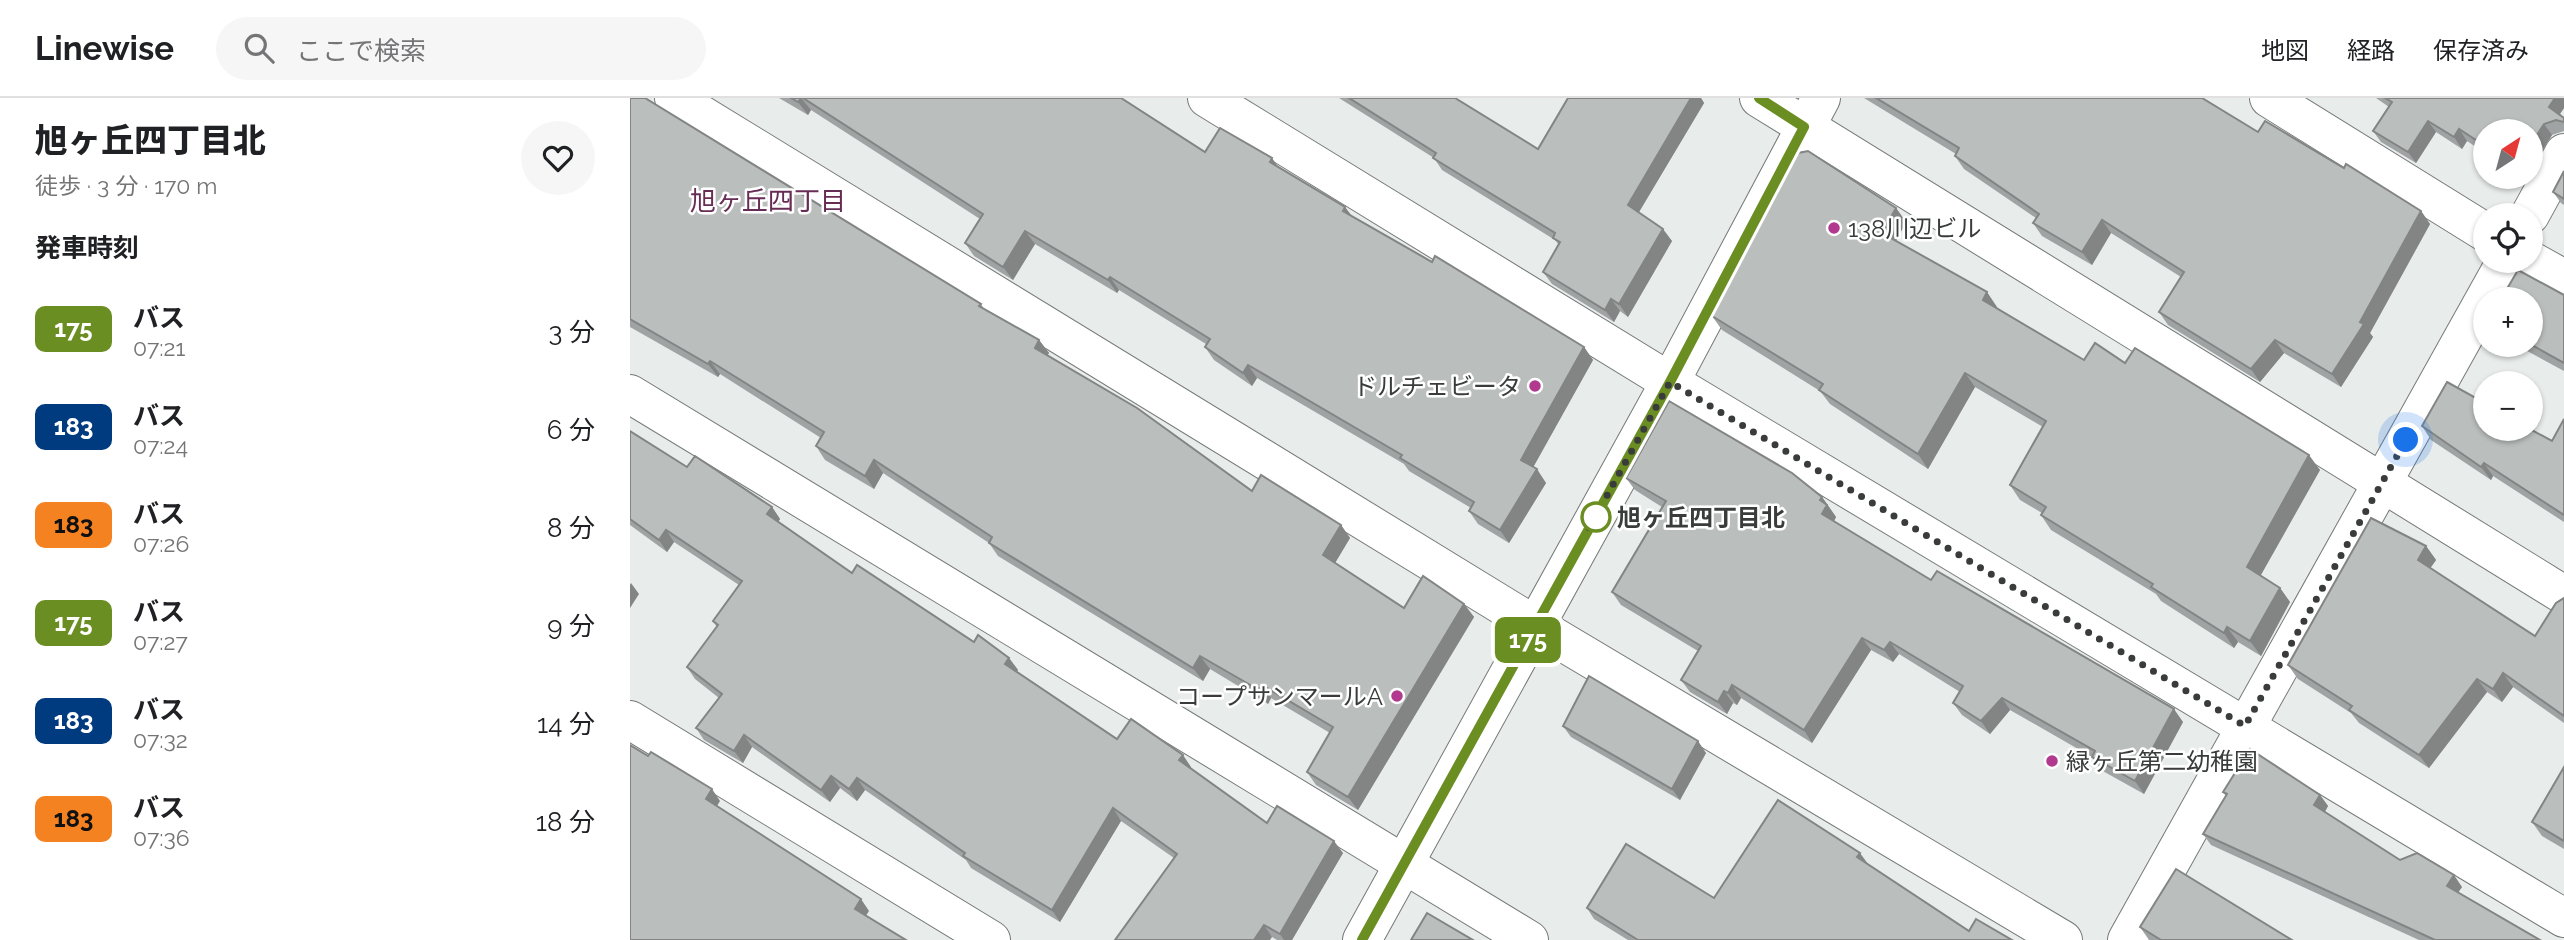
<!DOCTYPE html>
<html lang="ja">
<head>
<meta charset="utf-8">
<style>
  :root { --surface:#fff; --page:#f6f6f6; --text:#202124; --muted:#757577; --line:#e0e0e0 }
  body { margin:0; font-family:Raleway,"Noto Sans JP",sans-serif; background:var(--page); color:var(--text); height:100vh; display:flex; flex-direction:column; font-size:26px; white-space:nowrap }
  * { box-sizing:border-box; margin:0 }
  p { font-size:23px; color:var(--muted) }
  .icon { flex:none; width:38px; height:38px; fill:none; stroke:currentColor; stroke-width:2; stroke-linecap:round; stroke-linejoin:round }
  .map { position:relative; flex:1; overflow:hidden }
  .sheet { display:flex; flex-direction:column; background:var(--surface); width:630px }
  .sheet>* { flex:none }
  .badge { padding:0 14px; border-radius:10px; font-size:24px; line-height:46px }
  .needle { width:46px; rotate:36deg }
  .buttons { position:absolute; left:1843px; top:21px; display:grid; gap:14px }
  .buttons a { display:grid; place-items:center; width:70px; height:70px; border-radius:50%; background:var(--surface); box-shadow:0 2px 5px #0004; font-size:35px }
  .you { position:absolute; width:35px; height:35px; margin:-18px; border:5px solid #fff; border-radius:50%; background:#1a73e8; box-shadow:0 0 0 10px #1a73e833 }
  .map>.badge { position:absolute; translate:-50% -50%; box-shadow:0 0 0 4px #fff }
  h2 { padding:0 35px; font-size:26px; line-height:63px }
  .round { display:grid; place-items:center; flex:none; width:74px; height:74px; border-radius:37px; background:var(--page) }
  .summary { display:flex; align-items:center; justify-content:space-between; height:119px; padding:0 35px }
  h1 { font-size:33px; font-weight:800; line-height:52px }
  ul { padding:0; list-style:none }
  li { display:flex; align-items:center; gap:21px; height:98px; padding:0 35px }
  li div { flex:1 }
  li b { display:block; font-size:26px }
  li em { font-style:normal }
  li .badge { min-width:77px; font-weight:700; text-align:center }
  header { display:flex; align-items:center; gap:42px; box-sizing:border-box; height:98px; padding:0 35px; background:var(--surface); border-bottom:2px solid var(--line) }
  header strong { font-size:33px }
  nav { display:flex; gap:38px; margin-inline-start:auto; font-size:24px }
  .search { width:490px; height:63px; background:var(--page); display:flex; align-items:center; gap:18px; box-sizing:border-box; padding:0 24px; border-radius:38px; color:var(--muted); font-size:26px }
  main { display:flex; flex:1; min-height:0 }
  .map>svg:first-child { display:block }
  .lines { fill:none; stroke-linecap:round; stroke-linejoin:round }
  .minor-casing { stroke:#757978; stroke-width:40 }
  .minor { stroke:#fff; stroke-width:38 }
  .wall { fill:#a0a3a3 }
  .shaded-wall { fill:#828584 }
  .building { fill:#babebd; stroke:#828584; stroke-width:2 }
  .line-casing { stroke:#fff; stroke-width:16 }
  .line { stroke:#6b8e23; stroke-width:10 }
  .walk { stroke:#3a3c3c; stroke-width:7; stroke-dasharray:0 12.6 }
  .poi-dot { fill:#b1398e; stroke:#fff; stroke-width:2.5 }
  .stop-dot { fill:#fff; stroke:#6b8e23; stroke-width:3.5 }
  .labels { text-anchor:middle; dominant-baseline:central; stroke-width:5; stroke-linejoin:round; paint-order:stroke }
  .poi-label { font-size:24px; fill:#3a3c3c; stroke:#fff; text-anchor:start }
  .stop-label { font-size:24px; font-weight:bold; fill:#3a3c3c; stroke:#fff; text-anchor:start }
  .neighbourhood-label { font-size:26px; fill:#672c54; stroke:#fff }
</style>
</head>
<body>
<header>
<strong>Linewise</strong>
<div class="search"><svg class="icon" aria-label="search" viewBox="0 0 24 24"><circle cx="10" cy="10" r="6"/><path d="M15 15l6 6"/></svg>ここで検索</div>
<nav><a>地図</a><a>経路</a><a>保存済み</a></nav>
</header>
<main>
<section class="sheet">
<div class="summary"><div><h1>旭ヶ丘四丁目北</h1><p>徒歩 · 3 分 · 170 m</p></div><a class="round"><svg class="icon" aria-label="heart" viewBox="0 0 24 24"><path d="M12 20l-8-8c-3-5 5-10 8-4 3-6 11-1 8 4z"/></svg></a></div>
<h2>発車時刻</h2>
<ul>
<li><span class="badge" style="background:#6b8e23;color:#fff">175</span><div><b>バス</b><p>07:21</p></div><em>3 分</em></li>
<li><span class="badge" style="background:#003b80;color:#fff">183</span><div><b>バス</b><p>07:24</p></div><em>6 分</em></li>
<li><span class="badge" style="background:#f58220;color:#111">183</span><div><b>バス</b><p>07:26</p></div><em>8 分</em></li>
<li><span class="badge" style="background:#6b8e23;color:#fff">175</span><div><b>バス</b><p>07:27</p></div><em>9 分</em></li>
<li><span class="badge" style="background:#003b80;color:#fff">183</span><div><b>バス</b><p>07:32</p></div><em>14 分</em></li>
<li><span class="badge" style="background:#f58220;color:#111">183</span><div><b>バス</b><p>07:36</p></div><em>18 分</em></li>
</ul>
</section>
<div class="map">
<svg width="1934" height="842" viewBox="0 0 1934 842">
  <rect width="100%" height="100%" fill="#e8eceb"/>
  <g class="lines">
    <defs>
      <g id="minor">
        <polyline points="44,0 906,528 1433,842"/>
        <polyline points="577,0 1040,284 1934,820"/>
        <polyline points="1129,0 1934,497"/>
        <polyline points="1639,0 1855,134"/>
        <polyline points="1900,117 1934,55"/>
        <polyline points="1900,162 1934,181"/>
        <polyline points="0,296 899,842"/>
        <polyline points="0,622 361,842"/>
        <polyline points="732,842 1040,284 1191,0"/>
        <polyline points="1497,842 1876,163"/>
      </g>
    </defs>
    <!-- minor casing -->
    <use href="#minor" class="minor-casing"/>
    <!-- minor -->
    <use href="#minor" class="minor"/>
  </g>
  <!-- wall -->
  <g class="wall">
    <polygon points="0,0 351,206 354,211 409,242 419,255 417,257 622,393 711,427 720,440 705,465 774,510 834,506 844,519 728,712 686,687 677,674 700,635 641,600 638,606 580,571 573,583 368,458 359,445 253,375 244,391 195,362 186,348 191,340 90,276 88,279 0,229"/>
    <polygon points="149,0 491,0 575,54 649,69 722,118 954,249 963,262 903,369 916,385 879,445 848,426 839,413 841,410 779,373 774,366 627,280 622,288 584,262 575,249 576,246 489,192 487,195 405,146 383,182 344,158 335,145 350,121 181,12 178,17"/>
    <polygon points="709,0 825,0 908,51 938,0 1071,0 1074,5 1009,114 1042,143 998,219 990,213 984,224 922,186 913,174 929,147 925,142 812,72 804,60"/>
    <polygon points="1234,0 1572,0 1628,34 1714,70 1791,113 1800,126 1740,235 1743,239 1711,289 1654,255 1630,284 1538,227 1529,214 1551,179 1481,135 1462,167 1412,138 1403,125 1406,120 1334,71 1325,58 1326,56"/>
    <polygon points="1746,0 1934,0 1934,10 1930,16 1934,20 1934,33 1922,37 1900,72 1900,33 1855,33 1855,55 1837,43 1832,51 1806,34 1786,65 1751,44 1743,33 1759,9"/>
    <polygon points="1934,73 1934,107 1931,105 1923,94"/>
    <polygon points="1266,110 1276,124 1266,143 1367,209 1366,210 1454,262 1495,265 1690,372 1630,478 1650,490 1660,504 1631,558 1608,544 1604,550 1531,503 1526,496 1421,432 1411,417 1412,415 1390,402 1380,387 1413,329 1345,289 1298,371 1200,306 1190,293 1092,232 1082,218"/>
    <polygon points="1934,197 1934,273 1886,247 1900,247"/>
    <polygon points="1934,321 1934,424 1863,378 1861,382 1801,342 1792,328 1922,343"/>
    <polygon points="0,333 57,369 142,409 150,421 148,424 222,475 344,544 379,560 388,572 387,573 487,641 561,669 560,670 637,725 713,755 662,842 647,842 642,839 544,760 491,723 430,824 341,770 336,762 235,692 227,703 210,690 200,704 122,649 113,665 74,642 66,630 89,600 65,581 57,569 87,529 83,523 109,487 44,444 37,454 0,427"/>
    <polygon points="996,380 1192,399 1206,419 1204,423 1301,482 1553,624 1514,696 1471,672 1462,659 1380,612 1360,636 1332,617 1323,605 1330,594 1269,556 1263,564 1241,552 1182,645 1111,600 1107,607 1103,605 1097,616 1060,594 1051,582 1068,553 991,507 982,494 1032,409 1005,392"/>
    <polygon points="1796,448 1806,462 1800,470 1905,538 1934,500 1934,625 1883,589 1872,604 1857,594 1799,670 1729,625 1721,615 1668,581 1658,567"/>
    <polygon points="933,628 1076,655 1050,702 941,639"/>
    <polygon points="1934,669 1934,751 1912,738 1902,724"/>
    <polygon points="1593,694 1690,697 1698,708 1695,714 1770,762 1832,789 1828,794 1910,842 1789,842 1581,747 1573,736 1596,698"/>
    <polygon points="1237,766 1339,833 1382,842 998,842 964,821 957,810 1084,800"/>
    <polygon points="1510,829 1662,842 1519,842"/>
  </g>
  <!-- shaded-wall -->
  <g class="shaded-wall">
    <polygon points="171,0 181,12 178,17 168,4"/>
    <polygon points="1061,0 1071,0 1074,5 1006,119 998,107"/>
    <polygon points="1925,0 1934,0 1934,10 1927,20 1919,9"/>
    <polygon points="1798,23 1806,34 1786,65 1778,54"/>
    <polygon points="1914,26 1922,37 1900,72 1900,48"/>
    <polygon points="1829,31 1837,43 1832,51 1824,39"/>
    <polygon points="642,60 651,73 640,64"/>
    <polygon points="715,109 725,122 713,113"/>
    <polygon points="1266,110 1276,124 1263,149 1252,135"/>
    <polygon points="1791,113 1800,126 1740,235 1743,239 1711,289 1702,276"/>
    <polygon points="1472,122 1481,135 1462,167 1452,154"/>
    <polygon points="1033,131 1042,143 998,219 989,206"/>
    <polygon points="395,133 405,146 383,182 373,169"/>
    <polygon points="480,179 489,192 487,195 478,182"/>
    <polygon points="1357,194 1367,209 1363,216 1353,202"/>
    <polygon points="981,201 990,213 984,224 975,212"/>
    <polygon points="409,242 419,255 414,263 405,250"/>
    <polygon points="1645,242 1654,255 1630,284 1621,271"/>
    <polygon points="954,249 963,262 900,375 891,362"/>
    <polygon points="80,263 90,276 88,279 78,266"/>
    <polygon points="618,267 627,280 622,288 613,275"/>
    <polygon points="1335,275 1345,289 1298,371 1288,356"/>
    <polygon points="1679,357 1690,372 1627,484 1617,469"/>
    <polygon points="244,362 253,375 244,391 235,378"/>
    <polygon points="1854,365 1863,378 1861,382 1851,369"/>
    <polygon points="907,371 916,385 879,445 870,432"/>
    <polygon points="1192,399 1206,419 1201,429 1192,416 1190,402"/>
    <polygon points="142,409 150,421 145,428 137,416"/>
    <polygon points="711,427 720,440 702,470 693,457"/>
    <polygon points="36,432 44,444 37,454 29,442"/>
    <polygon points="1796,448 1806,462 1797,475 1788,462"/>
    <polygon points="1,485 9,496 0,510 0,487"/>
    <polygon points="1650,490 1660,504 1631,558 1620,543"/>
    <polygon points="834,506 844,519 728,712 718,699"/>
    <polygon points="1597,529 1608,544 1604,550 1594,535"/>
    <polygon points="1232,540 1241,552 1182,645 1174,632"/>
    <polygon points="1260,544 1269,556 1263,564 1254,552"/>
    <polygon points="570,558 580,571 573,583 563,570"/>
    <polygon points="379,560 388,572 383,578 375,566"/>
    <polygon points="1873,575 1883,589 1872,604 1863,591"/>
    <polygon points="1847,581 1857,594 1799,670 1789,657"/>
    <polygon points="632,587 641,600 638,606 629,592"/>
    <polygon points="1102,587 1111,600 1107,607 1098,595"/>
    <polygon points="1094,593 1103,605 1097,616 1088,604"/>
    <polygon points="1372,600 1380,612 1360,636 1351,623"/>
    <polygon points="1544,611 1553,624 1514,696 1505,683"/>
    <polygon points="114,637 122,649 113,665 104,653"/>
    <polygon points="1068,643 1076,655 1050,702 1042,691"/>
    <polygon points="553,657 561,669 558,674 549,662"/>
    <polygon points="201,678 210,690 200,704 191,692"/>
    <polygon points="227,680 235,692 227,703 219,691"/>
    <polygon points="82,691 90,703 84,713 76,701"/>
    <polygon points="1690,697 1698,708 1692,718 1684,707"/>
    <polygon points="483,710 491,723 430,824 422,812"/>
    <polygon points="704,743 713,755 662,842 654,842 650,836"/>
    <polygon points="1230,755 1238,766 1227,759"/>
    <polygon points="1824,777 1832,789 1825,799 1817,788"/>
    <polygon points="231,801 239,813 233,822 225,811"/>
    <polygon points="634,827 642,839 640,842 624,842"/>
  </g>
  <!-- building -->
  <g class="building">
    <polygon points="0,0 15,0 351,206 349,208 409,242 405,250 507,310 622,393 631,377 711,427 693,457 774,510 793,478 834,506 718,699 677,674 703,629 632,587 629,592 570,558 563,570 359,445 362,439 244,362 235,378 186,348 194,334 80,263 78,266 0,221"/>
    <polygon points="161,0 171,0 168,4"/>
    <polygon points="173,0 491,0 575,54 590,30 642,60 640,64 715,109 713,113 802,164 805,158 954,249 891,362 907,371 870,432 839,413 844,404 770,360 772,357 618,267 613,275 575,249 580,241 480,179 478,182 395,133 373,169 335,145 353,116"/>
    <polygon points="719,0 825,0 908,51 938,0 1061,0 998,107 1033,131 989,206 981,201 975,212 913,174 930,144 923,140 925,135 803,60 806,55"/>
    <polygon points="1246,0 1572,0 1628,34 1635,23 1714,70 1716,66 1791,113 1730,224 1734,226 1702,276 1645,242 1621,271 1529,214 1554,174 1472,122 1452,154 1403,125 1409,116 1325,58 1329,50"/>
    <polygon points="1755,0 1925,0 1919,9 1934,20 1934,24 1926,22 1914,26 1900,48 1900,33 1855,33 1855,48 1829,31 1824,39 1798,23 1778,54 1743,33 1762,4"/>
    <polygon points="1178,53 1266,110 1252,135 1357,194 1353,202 1454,262 1465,245 1495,265 1505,250 1679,357 1617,469 1650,490 1620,543 1597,529 1594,535 1521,489 1523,486 1411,417 1416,409 1380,387 1416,323 1335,275 1288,356 1189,292 1193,286 1082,218 1168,55"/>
    <polygon points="1934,73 1934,101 1923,94"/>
    <polygon points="1888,172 1934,197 1934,265 1900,246 1900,201 1871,201"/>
    <polygon points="1817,284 1855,305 1855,331 1900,331 1922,343 1934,321 1934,417 1854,365 1851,369 1792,328"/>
    <polygon points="1039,303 1162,375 1192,399 1190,402 1197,407 1192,416 1301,482 1307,473 1544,611 1505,683 1462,659 1465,653 1372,600 1351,623 1323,605 1333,588 1260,544 1254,552 1232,540 1174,632 1102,587 1098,595 1094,593 1088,604 1051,582 1071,548 982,494 1036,403 996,380"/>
    <polygon points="0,333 57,369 65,358 142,409 137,416 222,475 227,467 344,544 348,537 379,560 375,566 487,641 501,621 553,657 549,662 637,725 647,708 704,743 650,836 634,827 624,842 485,842 547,756 483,710 422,812 333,758 335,755 227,680 219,691 201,678 191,692 114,637 104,653 66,630 92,596 57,569 88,527 83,523 112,483 36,432 29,442 0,421"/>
    <polygon points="1741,420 1796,448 1788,462 1905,538 1926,505 1934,500 1934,618 1873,575 1863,591 1847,581 1789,657 1719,612 1722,608 1658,567"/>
    <polygon points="959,578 1068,643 1042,691 933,628"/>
    <polygon points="0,647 18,658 21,654 82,691 76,701 231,801 225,811 276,842 0,842"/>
    <polygon points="1620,651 1690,697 1684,707 1770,762 1787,755 1824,777 1817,788 1910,842 1805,842 1573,736 1597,696 1593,694"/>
    <polygon points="1934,669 1934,743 1902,724"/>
    <polygon points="1148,702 1230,755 1227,759 1339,833 1346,821 1382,842 1008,842 957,810 996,746 1084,800"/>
    <polygon points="1546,771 1662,842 1531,842 1510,829"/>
    <polygon points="797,815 843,842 781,842"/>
  </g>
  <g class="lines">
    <defs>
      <polyline id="line" points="732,842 1040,284 1174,29 1129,0"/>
    </defs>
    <!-- line casing -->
    <use href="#line" class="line-casing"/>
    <!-- line -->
    <use href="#line" class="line"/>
    <!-- walk -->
    <polyline class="walk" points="966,419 959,430 1040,284 1615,628 1776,342"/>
  </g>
  <!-- markers -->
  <g class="poi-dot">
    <circle cx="1204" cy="130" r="7"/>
    <circle cx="905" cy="288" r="7"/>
    <circle cx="767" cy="598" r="7"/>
    <circle cx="1422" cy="663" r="7"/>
  </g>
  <circle class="stop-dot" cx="966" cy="419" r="14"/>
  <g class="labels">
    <!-- poi labels -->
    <g class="poi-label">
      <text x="1218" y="130">138川辺ビル</text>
      <text x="891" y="288" text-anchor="end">ドルチェビータ</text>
      <text x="753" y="598" text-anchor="end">コープサンマールA</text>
      <text x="1436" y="663">緑ヶ丘第二幼稚園</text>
    </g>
    <!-- stop labels -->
    <g class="stop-label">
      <text x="987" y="419">旭ヶ丘四丁目北</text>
    </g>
    <!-- neighbourhood labels -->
    <g class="neighbourhood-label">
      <text x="138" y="103">旭ヶ丘四丁目</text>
    </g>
  </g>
</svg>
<div class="buttons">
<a><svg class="needle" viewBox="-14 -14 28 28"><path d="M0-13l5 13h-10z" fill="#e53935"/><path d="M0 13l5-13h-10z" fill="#757577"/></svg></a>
<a><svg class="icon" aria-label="locate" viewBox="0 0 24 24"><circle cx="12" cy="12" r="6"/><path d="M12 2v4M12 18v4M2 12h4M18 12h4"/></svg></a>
<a>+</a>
<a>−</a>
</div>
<div class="you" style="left:1776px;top:342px"></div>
<b class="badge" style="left:898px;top:542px;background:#6b8e23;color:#fff">175</b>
</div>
</main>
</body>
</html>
